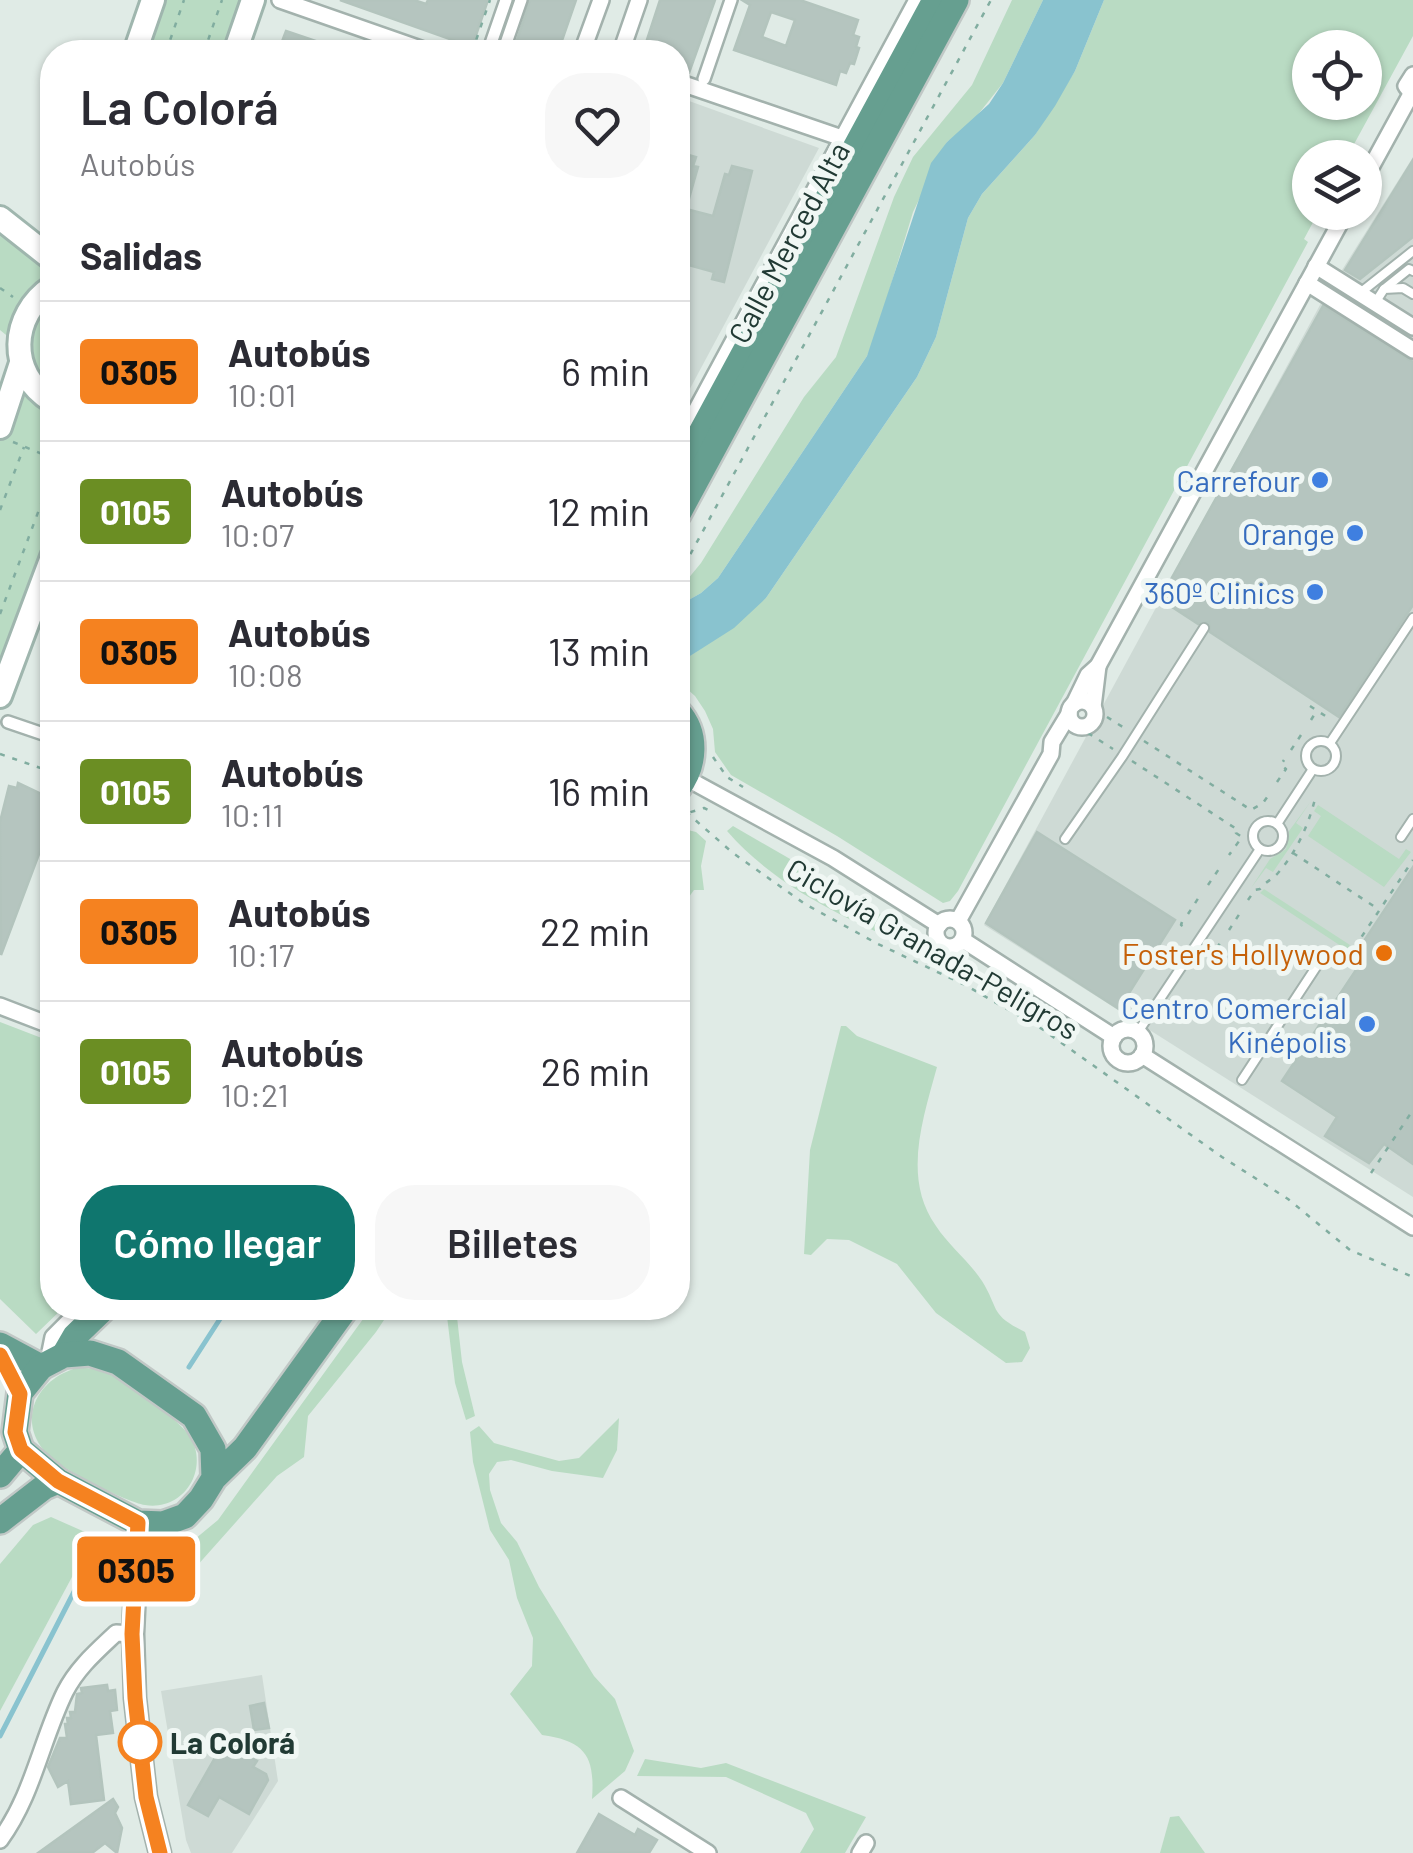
<!DOCTYPE html>
<html lang="es">
<head>
<meta charset="utf-8">
<style>
  :root { --surface:#fff; --page:#f7f7f7; --text:#2b2b33; --muted:#7c7c81; --line:#e1e1e2; --accent:#0f766e }
  body { margin:0; font-family:Barlow,sans-serif; background:var(--page); color:var(--text); height:100vh; display:flex; flex-direction:column; font-size:38px; white-space:nowrap }
  * { box-sizing:border-box; margin:0 }
  p { font-size:32px; color:var(--muted) }
  .icon { flex:none; width:55px; height:55px; fill:none; stroke:currentColor; stroke-width:2; stroke-linecap:round; stroke-linejoin:round }
  .map { position:relative; flex:1; overflow:hidden }
  .sheet { position:absolute; left:40px; top:40px; width:650px; height:1280px; display:flex; flex-direction:column; background:var(--surface); border-radius:40px; box-shadow:0 2px 8px #0004 }
  .sheet>* { flex:none }
  .badge { padding:0 20px; border-radius:8px; font-size:35px; line-height:65px }
  .tools { position:absolute; left:1292px; top:30px; display:grid; gap:20px }
  .tools a { display:grid; place-items:center; width:90px; height:90px; border-radius:50%; background:var(--surface); box-shadow:0 2px 8px #0004; font-size:50px }
  .map>.badge { position:absolute; translate:-50% -50%; box-shadow:0 0 0 5px #fff }
  h2 { padding:0 40px; font-size:38px; line-height:90px }
  .round { display:grid; place-items:center; flex:none; width:105px; height:105px; border-radius:40px; background:var(--page) }
  .overview { display:flex; align-items:center; justify-content:space-between; height:170px; padding:0 40px }
  h1 { font-size:48px; font-weight:600; line-height:75px }
  .button { display:flex; gap:20px; margin-top:auto; padding:20px 40px }
  .button a { flex:1; height:115px; border-radius:40px; background:var(--accent); color:#fff; font-size:40px; font-weight:600; line-height:115px; text-align:center }
  .button a+a { background:var(--page); color:var(--text) }
  ul { padding:0; list-style:none }
  li { display:flex; align-items:center; gap:30px; height:140px; padding:0 40px; border-top:2px solid var(--line) }
  li div { flex:1 }
  li b { display:block; font-size:38px }
  li em { font-style:normal }
  li .badge { min-width:110px; font-weight:700; text-align:center }
  .map>svg:first-child { display:block }
  .built { fill:#cedad5 }
  .green { fill:#b9dbc3; fill-rule:evenodd }
  .water { fill:#89c3cf }
  .lines { fill:none; stroke-linecap:round; stroke-linejoin:round }
  .stream { stroke:#89c3cf; stroke-width:5 }
  .building { fill:#b5c5bf; stroke:#b3c4bd; stroke-width:2.5; fill-rule:evenodd }
  .service-casing { stroke:#a3b2ad; stroke-width:12 }
  .pedestrian-casing { stroke:#a3b2ad; stroke-width:16 }
  .minor-casing { stroke:#a3b2ad; stroke-width:20 }
  .tertiary-casing { stroke:#a3b2ad; stroke-width:25 }
  .secondary-casing { stroke:#9fb6ae; stroke-width:28 }
  .primary-casing { stroke:#c1c8c6; stroke-width:30 }
  .path { stroke:#81ada0; stroke-width:2.5; stroke-dasharray:5 8; stroke-linecap:butt }
  .service { stroke:#fff; stroke-width:8 }
  .pedestrian { stroke:#fff; stroke-width:11 }
  .minor { stroke:#fff; stroke-width:15 }
  .tertiary { stroke:#fff; stroke-width:20 }
  .secondary { stroke:#fff; stroke-width:22 }
  .primary { stroke:#669f90; stroke-width:25 }
  .line-casing { stroke:#fff; stroke-width:22 }
  .line { stroke:#f58220; stroke-width:15 }
  .shop-dot { fill:#3f7fe0; stroke:#f0f7f4; stroke-width:4 }
  .food-dot { fill:#e8710a; stroke:#f0f7f4; stroke-width:4 }
  .stop-dot { fill:#fff; stroke:#f58220; stroke-width:5 }
  .labels { text-anchor:middle; dominant-baseline:central; stroke-width:10; stroke-linejoin:round; paint-order:stroke }
  .street-label { font-size:30px; fill:#213a34; stroke:#f0f7f4 }
  .shop-label { font-size:30px; fill:#366cbe; stroke:#f0f7f4; text-anchor:end }
  .food-label { font-size:30px; fill:#c56008; stroke:#f0f7f4; text-anchor:end }
  .stop-label { font-size:30px; font-weight:bold; fill:#213a34; stroke:#f0f7f4; text-anchor:start }
</style>
</head>
<body>
<div class="map">
<svg width="1413" height="1853" viewBox="0 0 1413 1853">
  <rect width="100%" height="100%" fill="#e0ebe6"/>
  <!-- built -->
  <g class="built">
    <polygon points="678,97 819,148 678,411"/>
    <polygon points="1413,157 1413,1197 984,925 1320,305"/>
    <polygon points="262,1675 278,1781 232,1853 191,1853 186,1840 161,1691"/>
  </g>
  <!-- green -->
  <g class="green">
    <polygon points="167,0 239,0 221,52 149,52"/>
    <polygon points="1012,0 1043,0 1003,83 972,122 947,142 913,212 876,334 867,356 718,578 701,593 678,606 678,591 701,563 804,397 836,357 894,197 913,157 972,85"/>
    <path d="M1104 0H1413V36L1347 157 1310 158V212L1318 213 1304 239 1308 242 958 891 950 901 943 903 837 836 731 775 715 752 713 729 705 711 695 696 678 681V653L690 656 766 598 917 377 936 337 968 218 982 194 1035 135 1075 71ZM1310 48H1365V102H1310Z"/>
    <polygon points="0,226 52,267 11,339 0,330"/>
    <polygon points="52,296 52,389 32,367 28,334"/>
    <polygon points="22,380 52,408 52,519 0,658 0,438"/>
    <polygon points="1311,801 1296,823 1303,828 1273,872 1266,868 1251,888 1270,859 1286,849 1289,831"/>
    <polygon points="1318,805 1399,859 1406,849 1411,852 1384,887 1308,836 1321,816 1314,811"/>
    <path d="M733 826 811 871 925 942 931 955C858 925 779 891 727 831Z"/>
    <polygon points="684,829 696,832 706,841 701,866 704,890 694,890 678,912 678,834"/>
    <polygon points="1264,889 1350,945 1339,962 1334,958 1341,946 1260,893"/>
    <polygon points="0,1022 52,1042 52,1308 63,1308 36,1334 0,1299"/>
    <path d="M841 1026H846L857 1036 937 1067C923 1119 902 1178 936 1226 949 1246 969 1261 982 1281 1000 1310 989 1314 1025 1332L1030 1348 1022 1362 1006 1363 936 1313 897 1264 849 1240 827 1239 811 1255 804 1254 810 1150Z"/>
    <polygon points="371,1308 392,1308 376,1332 308,1416 304,1457 277,1476 163,1604 157,1604 160,1576 172,1558 218,1520"/>
    <polygon points="446,1308 456,1308 462,1362 475,1416 466,1420 455,1383"/>
    <path d="M77 1368C88 1368 98 1368 107 1373 128 1384 182 1420 192 1440 208 1473 182 1511 145 1505 126 1502 62 1469 49 1456 15 1422 36 1379 77 1368Z"/>
    <path d="M619 1418 617 1450 603 1478 552 1471 511 1460 497 1462 489 1474 490 1490 501 1523 517 1542 539 1587 594 1676 615 1699 634 1751 625 1771 592 1799C595 1757 586 1741 542 1735L510 1694 532 1666 533 1638 517 1598 509 1560 490 1530 473 1462 470 1432 479 1426 494 1443 559 1461 579 1458Z"/>
    <polygon points="51,1517 94,1536 0,1711 0,1564 33,1525"/>
    <polygon points="645,1759 701,1768 726,1763 866,1817 845,1853 800,1853 814,1829 806,1813 726,1777 637,1776"/>
    <polygon points="1179,1816 1205,1853 1160,1853 1170,1817"/>
  </g>
  <!-- water -->
  <polygon class="water" points="1043,0 1104,0 1075,71 1055,106 1035,135 982,194 968,218 936,337 917,377 766,598 734,628 690,656 678,653 678,606 701,593 718,578 867,356 931,163 947,142 989,104 1003,83"/>
  <g class="lines">
    <!-- stream -->
    <g class="stream">
      <polyline points="189,1367 227,1308"/>
      <polyline points="0,1736 98,1545"/>
    </g>
  </g>
  <!-- building -->
  <g class="building">
    <polygon points="340,0 414,0 426,4 428,0 488,0 472,47"/>
    <polygon points="530,0 576,0 558,52 513,52"/>
    <polygon points="660,0 715,0 689,73 678,69 678,52 643,52"/>
    <path d="M742 0H800L858 20 853 35 859 37 856 47 859 48 854 64 850 63 846 73 840 71 836 85 734 50 750 5ZM771 12 795 20 786 46 762 37Z"/>
    <polygon points="286,31 342,50 342,52 278,52"/>
    <polygon points="678,152 696,157 693,166 698,167 686,209 713,216 725,174 729,175 732,166 752,171 724,282 712,279 714,272 678,262"/>
    <polygon points="1413,160 1413,237 1360,279 1345,270"/>
    <polygon points="1323,306 1413,362 1413,605 1339,717 1210,632 1209,622 1198,624 1160,599"/>
    <polygon points="18,783 52,799 52,850 42,846 1,955 0,822 9,786 17,788"/>
    <polygon points="1037,832 1175,920 1119,1009 986,923"/>
    <polygon points="1413,867 1413,1164 1384,1144 1369,1163 1325,1136 1337,1117 1282,1081 1358,967 1350,962"/>
    <polygon points="107,1685 108,1691 115,1690 117,1710 110,1711 113,1733 96,1735 104,1800 71,1804 68,1781 58,1787 48,1767 60,1738 67,1738 65,1724 68,1724 67,1718 71,1718 70,1712 75,1712 77,1694 82,1693 81,1688"/>
    <polygon points="264,1703 269,1728 254,1730 250,1706"/>
    <polygon points="224,1742 257,1761 253,1767 266,1774 268,1780 249,1814 219,1797 208,1816 188,1805"/>
    <polygon points="113,1799 118,1807 115,1813 122,1828 117,1853 105,1843 92,1853 38,1853"/>
    <polygon points="599,1814 635,1835 638,1829 657,1840 649,1853 577,1853"/>
  </g>
  <g class="lines">
    <defs>
      <g id="service">
        <polyline points="1384,289 1409,269 1413,271"/>
        <polyline points="1360,293 1413,251"/>
        <polyline points="1375,303 1384,289 1403,288 1413,294"/>
        <circle cx="1321" cy="756" r="15"/>
        <polyline points="1330,743 1413,618"/>
        <circle cx="1268" cy="836" r="15"/>
        <polyline points="1277,824 1313,769"/>
        <polyline points="1401,837 1413,819"/>
        <polyline points="1065,839 1122,757 1204,628"/>
        <polyline points="1138,1032 1260,849"/>
        <polyline points="1242,1080 1322,958"/>
      </g>
      <g id="pedestrian">
        <polyline points="488,52 506,0"/>
        <polyline points="503,52 521,0"/>
        <polyline points="704,79 731,0"/>
        <polyline points="8,722 52,737"/>
      </g>
      <g id="minor">
        <polyline points="280,0 429,52"/>
        <polyline points="582,52 601,0"/>
        <polyline points="621,52 639,0"/>
        <polyline points="1413,75 1406,86 1413,95"/>
        <polyline points="678,82 842,138"/>
        <polyline points="1365,178 1411,94"/>
        <polyline points="1316,266 1413,327"/>
        <polyline points="1307,283 1413,350"/>
        <polyline points="678,444 917,0"/>
        <circle cx="1082" cy="714" r="13"/>
        <polyline points="1074,704 1088,675 1098,666 1346,212"/>
        <polyline points="1093,707 1098,666"/>
        <polyline points="686,778 833,858 939,925"/>
        <circle cx="950" cy="933" r="14"/>
        <polyline points="958,921 1051,754 1052,742 1069,714"/>
        <polyline points="963,940 1114,1037"/>
        <polyline points="0,1006 52,1026"/>
        <circle cx="1128" cy="1046" r="17"/>
        <polyline points="1142,1055 1413,1227"/>
        <polyline points="48,1362 53,1337 82,1308"/>
        <polyline points="621,1798 708,1853"/>
        <path d="M0 1840C33 1795 41 1741 65 1692 77 1668 97 1651 116 1633L133 1634"/>
        <polyline points="860,1853 866,1843"/>
      </g>
      <polyline id="tertiary" points="138,1523 133,1634 135,1698 146,1797 160,1853"/>
      <g id="secondary">
        <polyline points="135,52 153,0"/>
        <polyline points="235,52 253,0"/>
        <polyline points="0,218 52,259"/>
        <path d="M52 287C10 315 7 374 52 401"/>
        <polyline points="0,427 21,363"/>
        <polyline points="0,696 52,557"/>
      </g>
      <g id="primary">
        <polyline points="678,475 935,0"/>
        <polyline points="678,514 956,0"/>
        <path d="M678 712C698 734 695 766 678 788"/>
        <polyline points="0,1345 41,1367"/>
        <polyline points="64,1355 75,1336 104,1308"/>
        <polyline points="0,1475 21,1450"/>
        <polyline points="214,1478 213,1449 194,1416 118,1362 90,1353 64,1355 41,1367 20,1393 15,1432 21,1450 58,1481 138,1523 163,1524 185,1516 201,1499 214,1478 245,1448 346,1308"/>
        <polyline points="0,1521 44,1487 58,1481"/>
      </g>
    </defs>
    <!-- service casing -->
    <use href="#service" class="service-casing"/>
    <!-- pedestrian casing -->
    <use href="#pedestrian" class="pedestrian-casing"/>
    <!-- minor casing -->
    <use href="#minor" class="minor-casing"/>
    <!-- tertiary casing -->
    <use href="#tertiary" class="tertiary-casing"/>
    <!-- secondary casing -->
    <use href="#secondary" class="secondary-casing"/>
    <!-- primary casing -->
    <use href="#primary" class="primary-casing"/>
    <!-- path -->
    <g class="path">
      <polyline points="166,52 184,0"/>
      <polyline points="204,52 222,0"/>
      <polyline points="472,52 490,0"/>
      <polyline points="0,288 13,297"/>
      <polyline points="13,442 52,458"/>
      <polyline points="0,510 24,447"/>
      <polyline points="678,577 991,0"/>
      <polyline points="0,614 52,475"/>
      <polyline points="678,684 686,691"/>
      <polyline points="1310,706 1330,719"/>
      <polyline points="1107,717 1126,729"/>
      <polyline points="1311,720 1316,712"/>
      <polyline points="1088,733 1113,749"/>
      <polyline points="1144,741 1251,810 1263,803 1270,793"/>
      <polyline points="1291,750 1303,732"/>
      <polyline points="0,754 52,772"/>
      <polyline points="713,757 727,777 743,787"/>
      <polyline points="1132,761 1238,830 1236,833 1242,837 1229,855"/>
      <polyline points="1277,782 1286,769 1281,765 1284,760"/>
      <polyline points="686,812 733,853 805,904 878,944 965,985 1042,1029 1222,1157 1288,1199 1350,1250 1413,1277"/>
      <polyline points="678,816 704,808 713,812"/>
      <polyline points="1293,853 1378,909"/>
      <polyline points="1208,885 1221,866"/>
      <path d="M1248 900 1255 890 1260 889C1266 881 1272 880 1278 873 1297 851 1308 826 1315 799"/>
      <polyline points="1188,914 1201,894"/>
      <polyline points="1182,922 1181,925 1189,930"/>
      <polyline points="1229,930 1242,910"/>
      <polyline points="1217,948 1222,940"/>
      <polyline points="1340,969 1413,860"/>
      <polyline points="1371,1173 1413,1110"/>
      <polyline points="108,1533 117,1558"/>
      <polyline points="156,1566 172,1545"/>
    </g>
    <!-- service -->
    <use href="#service" class="service"/>
    <!-- pedestrian -->
    <use href="#pedestrian" class="pedestrian"/>
    <!-- minor -->
    <use href="#minor" class="minor"/>
    <!-- tertiary -->
    <use href="#tertiary" class="tertiary"/>
    <!-- secondary -->
    <use href="#secondary" class="secondary"/>
    <!-- primary -->
    <use href="#primary" class="primary"/>
  </g>
  <g class="lines">
    <defs>
      <polyline id="line" points="0,1355 20,1394 15,1432 21,1450 58,1481 138,1523 132,1634 135,1698 146,1797 160,1853"/>
    </defs>
    <!-- line casing -->
    <use href="#line" class="line-casing"/>
    <!-- line -->
    <use href="#line" class="line"/>
  </g>
  <!-- markers -->
  <g class="shop-dot">
    <circle cx="1320" cy="480" r="10"/>
    <circle cx="1355" cy="533" r="10"/>
    <circle cx="1315" cy="592" r="10"/>
    <circle cx="1367" cy="1024" r="10"/>
  </g>
  <circle class="food-dot" cx="1384" cy="953" r="10"/>
  <circle class="stop-dot" cx="140" cy="1742" r="20"/>
  <g class="labels">
    <!-- street labels -->
    <g class="street-label">
      <text transform="translate(788 242) rotate(-62)">Calle Merced Alta</text>
      <text transform="translate(933 948) rotate(30)">Ciclovía Granada-Peligros</text>
    </g>
    <!-- shop labels -->
    <g class="shop-label">
      <text x="1300" y="480">Carrefour</text>
      <text x="1335" y="533">Orange</text>
      <text x="1295" y="592">360º Clinics</text>
      <text x="1347" y="1007">Centro Comercial<tspan x="1347" dy="34">Kinépolis</tspan></text>
    </g>
    <!-- food labels -->
    <g class="food-label">
      <text x="1364" y="953">Foster's Hollywood</text>
    </g>
    <!-- stop labels -->
    <g class="stop-label">
      <text x="170" y="1742">La Colorá</text>
    </g>
  </g>
</svg>
<div class="tools">
<a><svg class="icon" aria-label="locate" viewBox="0 0 24 24"><circle cx="12" cy="12" r="6"/><path d="M12 2v4M12 18v4M2 12h4M18 12h4"/></svg></a>
<a><svg class="icon" aria-label="layers" viewBox="0 0 24 24"><path d="M12 4l9 5-9 5-9-5zM3 14l9 5 9-5"/></svg></a>
</div>
<b class="badge" style="left:136px;top:1569px;background:#f58220;color:#111">0305</b>
<section class="sheet">
<div class="overview"><div><h1>La Colorá</h1><p>Autobús</p></div><a class="round"><svg class="icon" aria-label="heart" viewBox="0 0 24 24"><path d="M12 20l-8-8c-3-5 5-10 8-4 3-6 11-1 8 4z"/></svg></a></div>
<h2>Salidas</h2>
<ul>
<li><span class="badge" style="background:#f58220;color:#111">0305</span><div><b>Autobús</b><p>10:01</p></div><em>6 min</em></li>
<li><span class="badge" style="background:#6b8e23;color:#fff">0105</span><div><b>Autobús</b><p>10:07</p></div><em>12 min</em></li>
<li><span class="badge" style="background:#f58220;color:#111">0305</span><div><b>Autobús</b><p>10:08</p></div><em>13 min</em></li>
<li><span class="badge" style="background:#6b8e23;color:#fff">0105</span><div><b>Autobús</b><p>10:11</p></div><em>16 min</em></li>
<li><span class="badge" style="background:#f58220;color:#111">0305</span><div><b>Autobús</b><p>10:17</p></div><em>22 min</em></li>
<li><span class="badge" style="background:#6b8e23;color:#fff">0105</span><div><b>Autobús</b><p>10:21</p></div><em>26 min</em></li>
</ul>
<div class="button"><a>Cómo llegar</a><a>Billetes</a></div>
</section>
</div>
</body>
</html>
